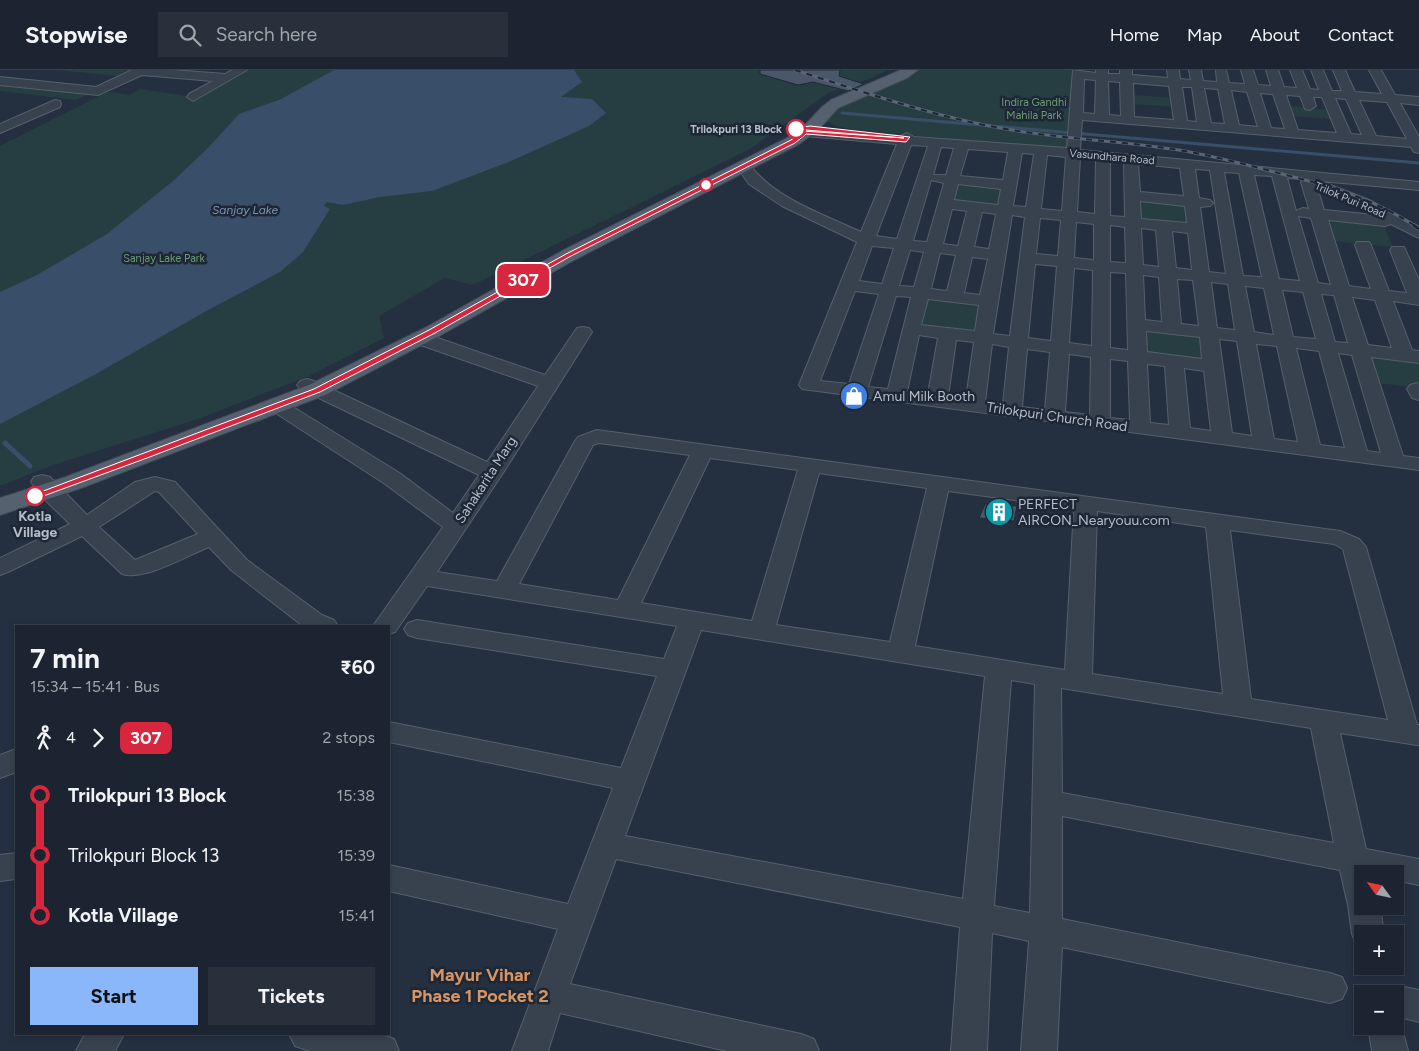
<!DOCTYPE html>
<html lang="en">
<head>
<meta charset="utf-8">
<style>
  :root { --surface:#1b2430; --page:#28303c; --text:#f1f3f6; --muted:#a0a4ab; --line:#39414c; --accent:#8ab6fa }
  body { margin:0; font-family:Figtree,sans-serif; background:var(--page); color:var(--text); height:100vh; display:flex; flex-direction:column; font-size:19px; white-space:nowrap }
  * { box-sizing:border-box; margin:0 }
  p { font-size:16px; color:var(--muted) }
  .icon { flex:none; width:28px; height:28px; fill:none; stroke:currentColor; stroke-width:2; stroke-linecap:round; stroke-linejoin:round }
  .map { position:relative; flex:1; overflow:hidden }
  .side { position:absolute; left:15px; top:555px; width:375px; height:410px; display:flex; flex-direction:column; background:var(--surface); border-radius:0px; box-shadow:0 2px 8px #0003,0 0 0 1px var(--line) }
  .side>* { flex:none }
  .badge { padding:0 10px; border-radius:8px; font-size:18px; line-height:32px }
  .needle { width:32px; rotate:303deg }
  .controls { position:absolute; left:1354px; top:795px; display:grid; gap:10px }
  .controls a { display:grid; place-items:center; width:50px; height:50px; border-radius:0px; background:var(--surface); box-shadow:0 2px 8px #0003,0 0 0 1px var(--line); font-size:25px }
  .map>.badge { position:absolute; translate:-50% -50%; box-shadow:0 0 0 2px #fff }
  .legs { display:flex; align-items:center; gap:8px; height:55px; padding:0 15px; font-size:16px }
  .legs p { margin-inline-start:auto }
  .overview { display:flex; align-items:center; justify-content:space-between; height:85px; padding:0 15px }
  h1 { font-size:28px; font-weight:700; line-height:38px }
  .action { display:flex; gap:10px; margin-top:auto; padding:10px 15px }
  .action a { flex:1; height:58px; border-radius:0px; background:var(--accent); color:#111; font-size:20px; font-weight:700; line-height:58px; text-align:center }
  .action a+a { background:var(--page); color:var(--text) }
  ul { padding:0 15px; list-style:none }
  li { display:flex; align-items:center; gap:18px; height:60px; font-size:19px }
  li i { display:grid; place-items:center; width:8px; height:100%; margin:0 6px; background:currentColor }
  li i::after { content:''; width:12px; height:12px; margin:-6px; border:4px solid; border-radius:50%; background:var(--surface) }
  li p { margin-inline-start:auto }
  li:first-child i { background:linear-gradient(#0000 50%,currentColor 0) }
  li:last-child i { background:linear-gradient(currentColor 50%,#0000 0) }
  header { display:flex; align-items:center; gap:30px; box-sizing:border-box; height:70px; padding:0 25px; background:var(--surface); border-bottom:1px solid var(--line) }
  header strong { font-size:24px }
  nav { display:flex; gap:28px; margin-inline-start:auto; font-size:18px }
  .search { width:350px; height:45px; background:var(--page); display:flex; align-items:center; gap:12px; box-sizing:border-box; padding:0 18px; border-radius:0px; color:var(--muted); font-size:19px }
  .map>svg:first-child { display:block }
  .green { fill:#263e41 }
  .water { fill:#394e69 }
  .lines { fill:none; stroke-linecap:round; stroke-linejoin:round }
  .stream-far1 { stroke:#394e69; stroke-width:3 }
  .stream { stroke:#394e69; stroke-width:5 }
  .building { fill:#4a5769; stroke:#1f2937 }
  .minor-casing { stroke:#56606d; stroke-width:2 }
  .major-casing { stroke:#424b59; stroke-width:2 }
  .minor { fill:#38424f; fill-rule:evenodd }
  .major { fill:#56616f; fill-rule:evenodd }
  .rail-far1-casing { stroke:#5a6677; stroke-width:3 }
  .rail-casing { stroke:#5a6677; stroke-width:4.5 }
  .rail-far1 { stroke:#1d2735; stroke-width:2; stroke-dasharray:6; stroke-linecap:butt }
  .rail { stroke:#1d2735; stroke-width:3; stroke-dasharray:9; stroke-linecap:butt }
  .line-1 { fill:#d7263d; stroke:#fff }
  .stop-1-dot { fill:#fff; stroke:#d7263d; stroke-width:2.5 }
  .labels { text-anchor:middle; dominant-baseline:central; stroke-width:5; stroke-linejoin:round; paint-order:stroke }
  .far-park-label { font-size:11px; fill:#6b9c76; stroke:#1d2735 }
  .far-stop-label { font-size:11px; font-weight:bold; fill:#b5bdca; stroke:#1d2735; text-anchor:end }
  .far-street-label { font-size:11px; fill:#b5bdca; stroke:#1d2735 }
  .far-water-label { font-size:12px; font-style:italic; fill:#7c94b2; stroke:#1d2735 }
  .poi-label { font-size:14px; fill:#b5bdca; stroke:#1d2735; text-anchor:start }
  .street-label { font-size:14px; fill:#b5bdca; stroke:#1d2735 }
  .stop-label { font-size:14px; font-weight:bold; fill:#b5bdca; stroke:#1d2735 }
  .near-neighbourhood-label { font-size:18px; font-weight:bold; fill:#d89462; stroke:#1d2735 }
</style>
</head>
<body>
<header>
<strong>Stopwise</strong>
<div class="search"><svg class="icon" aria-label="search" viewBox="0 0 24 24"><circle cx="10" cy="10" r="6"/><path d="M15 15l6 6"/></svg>Search here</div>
<nav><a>Home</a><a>Map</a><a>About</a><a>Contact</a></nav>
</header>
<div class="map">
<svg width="1419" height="981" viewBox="0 0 1419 981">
  <rect width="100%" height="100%" fill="#243040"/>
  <!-- green -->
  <g class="green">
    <polygon points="58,0 129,0 117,6"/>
    <polygon points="241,0 887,0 875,7 828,23 750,79 473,215 445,208 379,246 384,268 309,306 198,349 53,395 0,416 0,76 103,24 111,22 130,25 140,19 193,27"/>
    <polygon points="917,0 1075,0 1071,80 854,60 836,56 826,51 828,42"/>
    <polygon points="0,13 90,23 76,30 0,21"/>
    <polygon points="1133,25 1174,28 1175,37 1133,34"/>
    <polygon points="1288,36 1332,40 1335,49 1291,46"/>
    <polygon points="956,111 1008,116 1004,139 950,133"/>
    <polygon points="1135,128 1190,133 1192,157 1136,151"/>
    <polygon points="1324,146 1382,152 1393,177 1333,171"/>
    <polygon points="926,225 987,232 981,264 918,257"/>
    <polygon points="1139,252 1205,259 1209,294 1141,285"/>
    <polygon points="1366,277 1419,282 1419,318 1378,313"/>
  </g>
  <!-- water -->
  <polygon class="water" points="334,0 574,0 582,12 561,27 592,29 606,43 589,56 511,91 432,121 380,127 343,135 327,132 324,136 330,139 303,182 280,202 208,240 96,304 0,354 0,222 37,205 107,164 173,111 207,79 239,44 281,29"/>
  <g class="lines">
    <!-- stream-far1 -->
    <polyline class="stream-far1" points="842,43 1419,93"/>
    <!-- stream -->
    <polyline class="stream" points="5,373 30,396"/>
  </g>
  <!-- building -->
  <g class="building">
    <polygon points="760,0 840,0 839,6 864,14 848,21 813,12 798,15 760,4"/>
    <polygon points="985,434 1017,436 1014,451 979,448"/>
  </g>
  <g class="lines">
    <defs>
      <g id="minor">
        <polygon points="132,0 173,0 225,4 232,0 247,0 193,31 187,27 189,24 213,11 142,5 98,25 0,15 0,7 96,17"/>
        <path d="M1073 0 1096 3V0H1108V4H1120V0H1132V5L1168 8 1167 0H1179L1180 9 1191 10 1189 0H1201L1203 11 1217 12 1216 0H1226L1229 13 1245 14 1241 0H1253L1258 15 1271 16 1266 0H1278L1284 17 1297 18 1290 0H1302L1310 19 1319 20 1311 0H1323L1332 21H1342L1333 0H1345L1355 22 1382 24 1369 0H1381L1395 25 1419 27V35L1400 33 1419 67V83L1414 82 1411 77 1082 50 1080 80 1419 112V120L1320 111 1369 130 1419 157V168L1391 154 1385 156 1328 150 1349 216 1371 219 1355 175 1357 172H1369L1371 175 1389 221 1407 223 1390 180 1392 177H1404L1419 210V235L1393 231 1412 280 1419 281V293L1371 287 1403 386 1419 388V400L802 319 799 315 857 172 782 136 749 114 737 97 739 94H749C775 129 823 144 861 162L897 74 805 66 791 62 789 59 791 56 796 55 824 60 901 66 907 63 914 67 1067 78ZM1084 9 1096 10 1095 44 1083 43ZM1108 11 1120 12 1121 46 1109 45ZM1133 13 1169 16 1174 50 1134 47ZM1182 17H1192L1197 52 1187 51ZM1204 18 1218 19 1225 54 1211 53ZM1231 20 1247 22 1258 57 1239 55ZM1260 23 1273 24 1285 59 1271 58ZM1286 25 1300 26 1305 39 1310 40 1316 36 1313 27H1322L1337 63 1298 60ZM1335 28 1346 29 1362 65 1351 64ZM1359 30 1387 32 1407 69 1376 66ZM911 75 928 76 897 169 876 166ZM941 77 954 78 946 105H933ZM968 79 1008 82 1003 110 960 106ZM1022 83 1034 84 1026 137 1013 136ZM1047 85 1066 87 1062 141 1041 139ZM1080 88 1096 89 1095 144 1077 142ZM1110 91 1124 92 1125 147 1110 146ZM1138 94 1180 98 1184 126 1140 122ZM1195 99 1210 100 1226 204 1209 202 1200 137 1210 136 1213 133 1210 130 1199 128ZM1224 102 1239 103 1262 207 1243 206ZM1254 105 1272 106 1300 211 1279 209ZM1287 108 1303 109 1301 112 1309 139 1303 138 1296 141ZM931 110 944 113 927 172 913 171ZM958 114 1001 119 998 135 954 130ZM1318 120 1359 136 1375 145 1324 140ZM1140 131 1185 136 1187 153 1141 149ZM952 139 967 141 958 176 943 174ZM982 142 996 144 989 179 974 177ZM1012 145 1025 147 1010 266 993 264ZM1298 146 1311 148 1331 215 1318 213ZM1040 148 1061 150 1058 186 1036 184ZM1076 152 1094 154V190L1074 188ZM1110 155 1125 157 1126 193 1110 192ZM1141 158 1156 160 1159 197 1143 195ZM1172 161 1188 163 1192 200 1176 198ZM872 176 894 178 882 214 859 211ZM910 180 924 182 914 217 899 216ZM940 183 956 185 947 221 931 219ZM972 187 988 189 980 225 964 223ZM1035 194 1057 196 1051 271 1028 268ZM1074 198 1093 200 1092 276 1069 273ZM1110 202 1126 203 1128 280 1110 278ZM1143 205 1159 207 1162 252 1145 250ZM1177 209 1193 210 1199 256 1181 254ZM1211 212 1228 214 1235 260 1217 258ZM1245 216 1264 218 1274 265 1254 262ZM1282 220 1303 222 1316 269 1293 267ZM855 221 879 224 849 314 820 311ZM1321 224 1334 225 1348 273 1335 272ZM896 226 911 227 888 319 868 317ZM1352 227 1375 230 1392 278 1368 275ZM928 229 979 235 975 261 921 255ZM1146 261 1200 267 1202 289 1147 282ZM919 265 938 268 928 324 907 322ZM1219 269 1237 271 1252 366 1232 363ZM956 270 974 272 966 329 948 327ZM992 274 1009 277 1003 334 985 332ZM1256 274 1277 276 1298 372 1274 369ZM1296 278 1319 281 1345 378 1320 375ZM1027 279 1050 282 1045 340 1022 337ZM1338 283 1352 285 1381 383 1367 381ZM1069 284 1091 287 1090 345 1065 342ZM1110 289 1128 291 1130 350 1110 348ZM1147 294 1165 296 1169 355 1150 353ZM1184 298 1204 301 1211 361 1190 358Z"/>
        <polygon points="55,30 60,31 61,34 60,37 0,63 0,54"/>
        <path d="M583 257 589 258 592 262 503 403 437 502 497 511 575 371 578 367 597 360 1340 461 1359 469 1366 477 1417 655H1419V675H1417L1340 663 1366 779 1419 789V815L1395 810V804H1362V836H1380L1384 864H1362V876L1356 874 1352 864 1348 835 1340 800 1062 746V849L1330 903 1342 907 1347 918 1342 929 1330 933 1062 877 1057 981H1021L1029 871 992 863 987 981H951L960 857 616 789 570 914 801 964 814 969 819 981H727L560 943 548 981H512L558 859 389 821V795L568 834 613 718 389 672V652L621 698 657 606 417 568 408 565 404 559 408 553 417 550 664 589 677 556 427 516 395 562 389 564V556H373L443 457 385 414 271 340 268 336 271 332 278 330 285 332 401 404 453 443 479 405 300 319 297 315 300 311 307 309 314 311 487 392 538 316 412 272 410 268 412 264 419 262 426 264 545 305 577 258ZM599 373 690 385 618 530 519 514 593 375ZM710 388 798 400 752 551 641 533ZM819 403 927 418 890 572 776 555ZM948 421 1074 438 1065 600 915 576ZM1097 441 1206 457 1223 624 1092 604ZM1230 460 1334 474 1343 479 1388 650 1251 629ZM701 560 985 606 963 829 625 766ZM1011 610 1035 614 1030 843 994 836ZM1061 618 1311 658 1334 773 1062 723Z"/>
        <polygon points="1417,313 1419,314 1419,330 1412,328 1407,319 1410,315"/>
        <path d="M42 405 50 407 87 445 135 412 155 407 175 412 247 490 322 545 334 550 338 556H303L231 500 209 477C186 486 145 511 122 504L82 466 8 502 0 505V488L70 454 41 426 31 412 34 407ZM155 421 159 422 198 464 135 490 99 457Z"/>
        <polygon points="16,679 16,702 0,708 0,685"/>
        <polygon points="16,783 16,809 0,811 0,785"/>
        <polygon points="1395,915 1419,920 1419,952 1399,947 1408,981 1372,981 1368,956 1395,956 1395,924 1381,924 1383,920"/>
        <polygon points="85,964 124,964 115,981 76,981"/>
        <polygon points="289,964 379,964 394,969 399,981 310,981 295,976"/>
      </g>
      <polygon id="major" points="901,0 918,0 907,8 838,38 818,60 799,74 576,189 439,266 325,325 81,418 0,445 0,428 63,408 309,315 425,258 562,181 787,68 807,53 822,37 831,30"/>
    </defs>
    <!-- minor casing -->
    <use href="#minor" class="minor-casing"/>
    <!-- major casing -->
    <use href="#major" class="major-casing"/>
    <!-- minor -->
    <use href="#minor" class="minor"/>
    <!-- major -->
    <use href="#major" class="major"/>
    <defs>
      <path id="rail-far1" d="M795 0C864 22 934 47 1006 59 1063 69 1122 71 1179 80 1214 86 1248 95 1282 104 1330 116 1374 129 1415 156"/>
      <polyline id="rail" points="1413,155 1419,159"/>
    </defs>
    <!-- rail-far1 casing -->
    <use href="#rail-far1" class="rail-far1-casing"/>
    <!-- rail casing -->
    <use href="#rail" class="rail-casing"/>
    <!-- rail-far1 -->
    <use href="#rail-far1" class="rail-far1"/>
    <!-- rail -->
    <use href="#rail" class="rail"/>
  </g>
  <!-- line-1 -->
  <polygon class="line-1" points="810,56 910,67 906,72 806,64 795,73 571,186 435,263 320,322 147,388 38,428 32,428 30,426 314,319 429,260 566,184 791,70 803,61 904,68 793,59"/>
  <!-- icons -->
  <defs>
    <symbol id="shop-disc" viewBox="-11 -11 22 22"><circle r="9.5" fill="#3f7fe0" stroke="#1d2735"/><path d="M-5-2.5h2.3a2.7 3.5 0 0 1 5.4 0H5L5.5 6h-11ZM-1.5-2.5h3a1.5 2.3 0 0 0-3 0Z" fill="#fff"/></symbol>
    <symbol id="building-disc" viewBox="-11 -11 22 22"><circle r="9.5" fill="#0f9aa8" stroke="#1d2735"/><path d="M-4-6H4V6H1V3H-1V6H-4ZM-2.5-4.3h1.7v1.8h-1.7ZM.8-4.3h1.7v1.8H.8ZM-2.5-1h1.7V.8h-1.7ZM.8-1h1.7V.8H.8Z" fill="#fff"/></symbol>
  </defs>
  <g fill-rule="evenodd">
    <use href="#shop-disc" x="838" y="310" width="32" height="32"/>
    <use href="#building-disc" x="983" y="426" width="32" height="32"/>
  </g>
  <!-- markers -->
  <g class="stop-1-dot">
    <circle cx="796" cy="59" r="9"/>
    <circle cx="706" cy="115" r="6"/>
    <circle cx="35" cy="426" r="9"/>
  </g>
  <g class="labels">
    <!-- far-park labels -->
    <g class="far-park-label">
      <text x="1034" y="32">Indira Gandhi<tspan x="1034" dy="13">Mahila Park</tspan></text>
      <text x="164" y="188">Sanjay Lake Park</text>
    </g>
    <!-- far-stop labels -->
    <g class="far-stop-label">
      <text x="782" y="59">Trilokpuri 13 Block</text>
    </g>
    <!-- far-street labels -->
    <g class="far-street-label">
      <text transform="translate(1112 87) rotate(5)">Vasundhara Road</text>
      <text transform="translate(1350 130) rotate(23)">Trilok Puri Road</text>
    </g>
    <!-- far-water labels -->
    <g class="far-water-label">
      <text x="245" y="140">Sanjay Lake</text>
    </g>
    <!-- poi labels -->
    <g class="poi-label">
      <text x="873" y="326">Amul Milk Booth</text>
      <text x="1018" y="434">PERFECT<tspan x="1018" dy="16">AIRCON_Nearyouu.com</tspan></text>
    </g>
    <!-- street labels -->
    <g class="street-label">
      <text transform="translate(1057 347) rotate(8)">Trilokpuri Church Road</text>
      <text transform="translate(486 410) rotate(-57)">Sahakarita Marg</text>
    </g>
    <!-- stop labels -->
    <g class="stop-label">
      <text x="35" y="446">Kotla<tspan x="35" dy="16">Village</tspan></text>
    </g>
    <!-- near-neighbourhood labels -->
    <g class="near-neighbourhood-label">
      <text x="480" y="905">Mayur Vihar<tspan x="480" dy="21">Phase 1 Pocket 2</tspan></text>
    </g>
  </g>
</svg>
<div class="controls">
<a><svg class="needle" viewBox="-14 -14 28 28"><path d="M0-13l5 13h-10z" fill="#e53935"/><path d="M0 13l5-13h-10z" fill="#a0a4ab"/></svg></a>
<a>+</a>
<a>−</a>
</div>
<b class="badge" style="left:523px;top:210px;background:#d7263d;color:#fff">307</b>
<section class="side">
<div class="overview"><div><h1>7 min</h1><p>15:34 – 15:41 · Bus</p></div><b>₹60</b></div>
<div class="legs"><svg class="icon" aria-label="walk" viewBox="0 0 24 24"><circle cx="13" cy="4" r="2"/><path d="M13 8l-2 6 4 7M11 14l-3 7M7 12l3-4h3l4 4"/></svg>4<svg class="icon" aria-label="forward" viewBox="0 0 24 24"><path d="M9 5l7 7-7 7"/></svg><b class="badge" style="background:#d7263d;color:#fff">307</b><p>2 stops</p></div>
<ul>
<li><i style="color:#d7263d"></i><b>Trilokpuri 13 Block</b><p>15:38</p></li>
<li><i style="color:#d7263d"></i><span>Trilokpuri Block 13</span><p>15:39</p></li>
<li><i style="color:#d7263d"></i><b>Kotla Village</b><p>15:41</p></li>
</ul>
<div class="action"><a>Start</a><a>Tickets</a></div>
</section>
</div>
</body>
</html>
